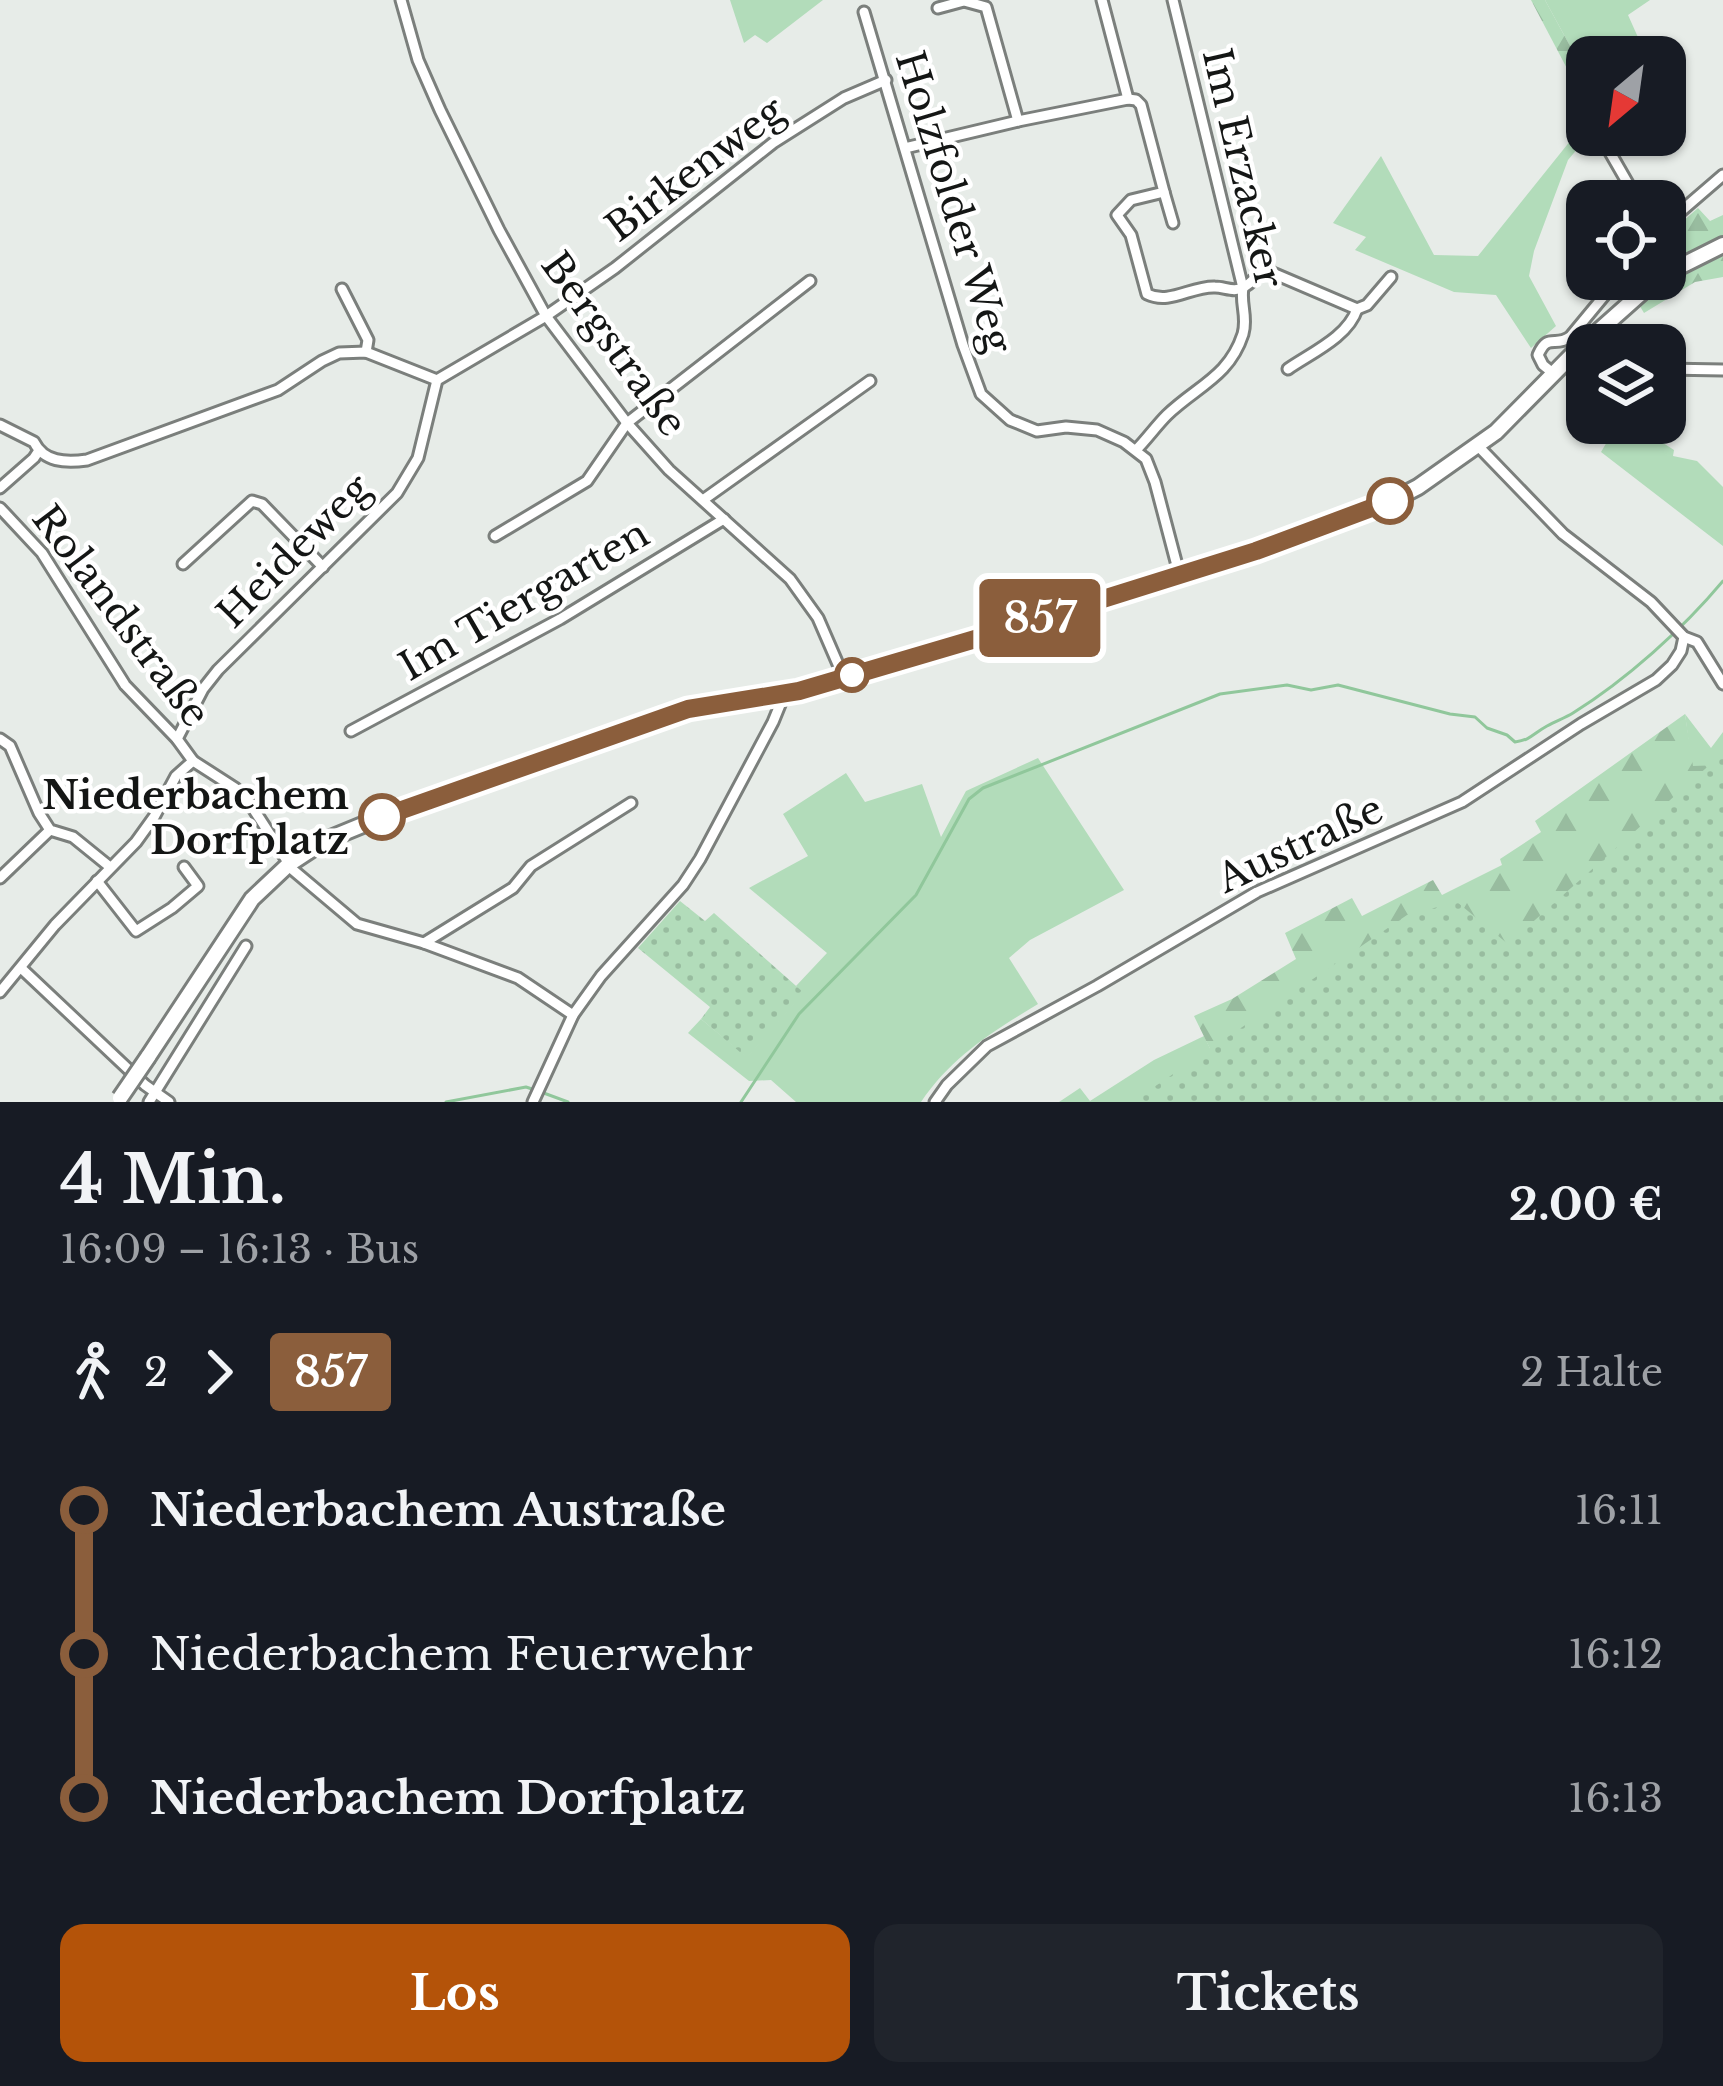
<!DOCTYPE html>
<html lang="de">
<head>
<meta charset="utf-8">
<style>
  :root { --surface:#171b24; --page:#20242c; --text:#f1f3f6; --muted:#9ea1a6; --accent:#b45309 }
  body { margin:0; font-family:"Libre Baskerville",serif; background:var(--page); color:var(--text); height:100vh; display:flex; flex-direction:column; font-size:45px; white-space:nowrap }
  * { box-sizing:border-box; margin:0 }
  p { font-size:39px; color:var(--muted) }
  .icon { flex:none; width:66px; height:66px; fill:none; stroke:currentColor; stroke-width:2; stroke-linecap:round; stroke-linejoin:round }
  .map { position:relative; height:1102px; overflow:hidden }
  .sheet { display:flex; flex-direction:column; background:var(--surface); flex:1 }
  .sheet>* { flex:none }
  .badge { padding:0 24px; border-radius:9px; font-size:42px; line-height:78px }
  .needle { width:78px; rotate:209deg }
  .controls { position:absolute; left:1566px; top:36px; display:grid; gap:24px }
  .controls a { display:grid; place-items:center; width:120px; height:120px; border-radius:24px; background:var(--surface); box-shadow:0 3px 9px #0004; font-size:60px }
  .map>.badge { position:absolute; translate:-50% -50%; box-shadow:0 0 0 6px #fff }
  .legs { display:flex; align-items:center; gap:18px; height:132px; padding:0 60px; font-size:39px }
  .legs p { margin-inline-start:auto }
  .overview { display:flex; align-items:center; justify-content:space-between; height:204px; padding:0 60px }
  h1 { font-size:66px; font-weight:800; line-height:90px }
  .button { display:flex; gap:24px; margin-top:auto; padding:24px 60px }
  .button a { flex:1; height:138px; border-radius:24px; background:var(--accent); color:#fff; font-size:48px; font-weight:800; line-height:138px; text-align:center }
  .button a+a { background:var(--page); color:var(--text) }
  ul { padding:0 60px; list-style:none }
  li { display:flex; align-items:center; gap:42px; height:144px; font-size:45px }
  li i { display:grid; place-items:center; width:18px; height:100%; margin:0 15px; background:currentColor }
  li i::after { content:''; width:30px; height:30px; margin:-15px; border:9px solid; border-radius:50%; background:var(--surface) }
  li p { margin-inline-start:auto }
  li:first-child i { background:linear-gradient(#0000 50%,currentColor 0) }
  li:last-child i { background:linear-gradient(currentColor 50%,#0000 0) }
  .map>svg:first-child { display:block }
  .grass { fill:#b2dcba }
  .forest { fill:url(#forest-firs) }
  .park { fill:url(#park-dots) }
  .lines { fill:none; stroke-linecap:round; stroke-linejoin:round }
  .stream { stroke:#90c79b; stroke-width:3 }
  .street-casing { stroke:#7b7f7c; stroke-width:15 }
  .secondary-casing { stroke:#7b7f7c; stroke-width:20 }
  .street { stroke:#fff; stroke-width:9 }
  .secondary { stroke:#fff; stroke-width:14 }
  .secondary-bridge-casing { stroke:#7b7f7c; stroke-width:20; stroke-linecap:butt }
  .secondary-bridge { stroke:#fff; stroke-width:14 }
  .line-1-casing { stroke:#fff; stroke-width:27 }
  .line-1 { stroke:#8b5e3c; stroke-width:18 }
  .stop-1-dot { fill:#fff; stroke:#8b5e3c; stroke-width:6 }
  .labels { text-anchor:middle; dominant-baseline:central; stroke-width:9; stroke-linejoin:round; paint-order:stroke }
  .street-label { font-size:39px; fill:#141615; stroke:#fff }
  .stop-label { font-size:39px; font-weight:bold; fill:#141615; stroke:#fff; text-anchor:end }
</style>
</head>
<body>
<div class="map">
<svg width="1723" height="1102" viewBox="0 0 1723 1102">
  <defs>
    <pattern id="forest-firs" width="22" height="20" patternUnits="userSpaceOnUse" patternTransform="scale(3)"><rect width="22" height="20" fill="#b2dcba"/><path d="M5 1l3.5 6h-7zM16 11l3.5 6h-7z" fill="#98bc9f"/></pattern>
    <pattern id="park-dots" width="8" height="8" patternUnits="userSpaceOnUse" patternTransform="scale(3)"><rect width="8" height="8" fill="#b2dcba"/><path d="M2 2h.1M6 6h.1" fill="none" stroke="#98bc9f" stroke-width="1.8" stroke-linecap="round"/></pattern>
  </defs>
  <rect width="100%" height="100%" fill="#e7ece8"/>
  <!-- grass -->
  <g class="grass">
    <polygon points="730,0 823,0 767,43 755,35 744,43"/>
    <polygon points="1545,0 1650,0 1628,15 1641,44 1631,57 1587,57 1587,77"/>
    <polygon points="1583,125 1589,135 1568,160 1534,251 1529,276 1556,326 1531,348 1496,295 1454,292 1355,250 1366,237 1333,223 1381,156 1434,255 1478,256"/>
    <polygon points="1632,423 1674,450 1673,456 1697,461 1723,487 1723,546 1601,452 1617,425"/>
    <polygon points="1685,714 1711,748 1723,732 1723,765 1692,767"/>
    <path d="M1038 758 1124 890 1030 940 1009 958 1038 1004C993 1031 951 1057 921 1102H796L771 1080 749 1081 688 1033 701 1019 747 1057 803 993 796 986 827 953 749 888 808 856 783 814 846 773 865 802 922 784 941 837 966 791Z"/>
    <polygon points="1204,1036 1236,1102 1059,1102 1080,1088 1090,1101 1154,1060"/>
  </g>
  <!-- forest -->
  <g class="forest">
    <polygon points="1531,0 1545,0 1587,77 1587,96 1583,99"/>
    <polygon points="1698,208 1710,221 1723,215 1723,277 1695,282 1644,313 1626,283 1629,279 1665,279 1665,237"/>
    <polygon points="1685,714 1693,766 1723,765 1723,1102 1236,1102 1194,1016 1232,999 1296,959 1285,933 1352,898 1362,916 1433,880 1442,895 1502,865 1500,859 1541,832 1535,821"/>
  </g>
  <!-- park -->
  <g class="park">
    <polygon points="1723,753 1723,1102 1132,1102 1407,915 1457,902 1508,944"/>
    <polygon points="680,901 705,921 714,913 804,993 747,1058 701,1019 710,1007 638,948"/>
  </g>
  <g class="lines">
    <!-- stream -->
    <g class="stream">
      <polyline points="541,1092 568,1102"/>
      <polyline points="446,1102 526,1087 532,1089"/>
      <path d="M741 1102 799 1014 916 895 969 799 983 788 1220 694 1287 685 1311 690 1338 685 1450 714 1475 717 1487 728 1507 735 1515 742C1531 740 1534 733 1547 726 1556 721 1565 718 1573 713 1626 680 1683 629 1723 581"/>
    </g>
    <defs>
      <g id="street">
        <polyline points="401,0 418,60 440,110 499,230 546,316 627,423 669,470 790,579 818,618 844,678"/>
        <polyline points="938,8 964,1 986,7 1018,121"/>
        <polyline points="864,12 963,345 981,394 1010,420 1037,431 1066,427 1097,430 1124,442 1146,459 1155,482 1179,573"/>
        <path d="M1128 99 1136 100 1141 105 1164 192 1131 200 1117 215 1131 235 1147 294C1170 305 1191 286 1215 287 1225 287 1234 293 1244 287 1255 281 1255 274 1268 271L1357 309C1348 337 1311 353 1288 369"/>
        <polyline points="1585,108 1587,112"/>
        <polyline points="1600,135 1638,201"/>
        <polyline points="905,148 1018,121 1128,99 1102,0"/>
        <polyline points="1164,192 1173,223"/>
        <polyline points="1665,225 1723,175"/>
        <polyline points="342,289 368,340 366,352"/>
        <polyline points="1357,309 1367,305 1391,277"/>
        <polyline points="1665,369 1723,370"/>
        <path d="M1554 374 1543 365 1538 355C1548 332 1555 348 1570 337L1618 279"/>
        <path d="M0 425 34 442C44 462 65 463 87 460L278 390 322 361 339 353 366 352 437 380"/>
        <polyline points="1478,446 1563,534 1651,602 1684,637 1697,642 1723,684"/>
        <path d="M1136 450C1147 439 1156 426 1167 415 1197 386 1229 377 1243 334 1248 317 1240 304 1243 288L1173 0"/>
        <polyline points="0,488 34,458 38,452"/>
        <polyline points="703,500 870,381"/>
        <polyline points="0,508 42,553 125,685 177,739 193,761"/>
        <polyline points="495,536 587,481 627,423 810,281"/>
        <polyline points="183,564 252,501 262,504 323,567"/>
        <polyline points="351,731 560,619 724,519"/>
        <polyline points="0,739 10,746 39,813 50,830 73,837 110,867"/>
        <polyline points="177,739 203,689 218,670 397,493 418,458 437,380 546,316 615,268 773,143 844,98 886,80"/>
        <polyline points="0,878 50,830"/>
        <polyline points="97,881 136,931 172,908 198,886 184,867"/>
        <polyline points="424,943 513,888 531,866 631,803"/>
        <polyline points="21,968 145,1085 169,1102"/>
        <polyline points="0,992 55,925 136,842 154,817 176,776 193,761 235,788 247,799 293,870 357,924 424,943 518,978 573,1015"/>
        <polyline points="149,1102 246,946"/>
        <polyline points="533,1102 573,1015 601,976 683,885 700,859 773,722 784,695"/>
        <polyline points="935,1102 947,1085 987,1046 1097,986 1257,892 1462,802 1581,724 1656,680 1672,665 1681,651 1684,637"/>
      </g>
      <g id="secondary">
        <polyline points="1665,274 1723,245"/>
        <polyline points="148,1057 252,899 288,865 326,840 382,817 688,709 784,695 972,640 1256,551 1391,501 1418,487 1496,432 1575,352 1657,279"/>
      </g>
    </defs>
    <!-- street casing -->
    <use href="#street" class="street-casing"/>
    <!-- secondary casing -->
    <use href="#secondary" class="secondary-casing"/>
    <!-- street -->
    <use href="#street" class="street"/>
    <!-- secondary -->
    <use href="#secondary" class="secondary"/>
    <defs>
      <polyline id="secondary-bridge" points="120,1098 148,1057"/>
    </defs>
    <!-- secondary-bridge casing -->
    <use href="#secondary-bridge" class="secondary-bridge-casing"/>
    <!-- secondary-bridge -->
    <use href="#secondary-bridge" class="secondary-bridge"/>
  </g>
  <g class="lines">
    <defs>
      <polyline id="line-1" points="382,817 688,709 799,691 972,640 1256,551 1390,501"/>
    </defs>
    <!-- line-1 casing -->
    <use href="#line-1" class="line-1-casing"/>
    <!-- line-1 -->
    <use href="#line-1" class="line-1"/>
  </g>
  <!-- markers -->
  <g class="stop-1-dot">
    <circle cx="1390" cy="501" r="21"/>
    <circle cx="852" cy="675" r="15"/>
    <circle cx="382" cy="817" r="21"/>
  </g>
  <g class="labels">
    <!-- street labels -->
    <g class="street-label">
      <text transform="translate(1243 168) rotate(77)">Im Erzacker</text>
      <text transform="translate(695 169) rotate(-37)">Birkenweg</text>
      <text transform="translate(954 202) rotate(73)">Holzfolder Weg</text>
      <text transform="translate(614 344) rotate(54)">Bergstraße</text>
      <text transform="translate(294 551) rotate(-45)">Heideweg</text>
      <text transform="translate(524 600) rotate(-30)">Im Tiergarten</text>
      <text transform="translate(121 616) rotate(53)">Rolandstraße</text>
      <text transform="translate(1300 844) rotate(-25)">Austraße</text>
    </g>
    <!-- stop labels -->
    <g class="stop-label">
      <text x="349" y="795">Niederbachem<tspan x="349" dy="45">Dorfplatz</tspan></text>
    </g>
  </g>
</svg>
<div class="controls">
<a><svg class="needle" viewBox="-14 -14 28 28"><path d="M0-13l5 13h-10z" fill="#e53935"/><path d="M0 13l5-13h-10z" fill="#9ea1a6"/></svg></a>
<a><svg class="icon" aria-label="locate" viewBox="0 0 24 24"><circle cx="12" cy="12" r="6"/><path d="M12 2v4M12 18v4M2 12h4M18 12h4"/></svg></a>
<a><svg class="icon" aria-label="layers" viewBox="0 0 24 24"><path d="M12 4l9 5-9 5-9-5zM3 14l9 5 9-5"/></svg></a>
</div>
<b class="badge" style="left:1040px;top:618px;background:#8b5e3c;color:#fff">857</b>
</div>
<section class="sheet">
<div class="overview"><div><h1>4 Min.</h1><p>16:09 – 16:13 · Bus</p></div><b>2.00 €</b></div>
<div class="legs"><svg class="icon" aria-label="walk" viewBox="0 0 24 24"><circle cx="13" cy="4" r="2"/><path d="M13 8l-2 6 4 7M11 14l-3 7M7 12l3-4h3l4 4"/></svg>2<svg class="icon" aria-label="forward" viewBox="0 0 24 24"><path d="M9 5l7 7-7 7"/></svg><b class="badge" style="background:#8b5e3c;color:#fff">857</b><p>2 Halte</p></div>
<ul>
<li><i style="color:#8b5e3c"></i><b>Niederbachem Austraße</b><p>16:11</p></li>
<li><i style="color:#8b5e3c"></i><span>Niederbachem Feuerwehr</span><p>16:12</p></li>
<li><i style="color:#8b5e3c"></i><b>Niederbachem Dorfplatz</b><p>16:13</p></li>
</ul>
<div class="button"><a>Los</a><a>Tickets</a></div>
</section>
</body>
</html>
